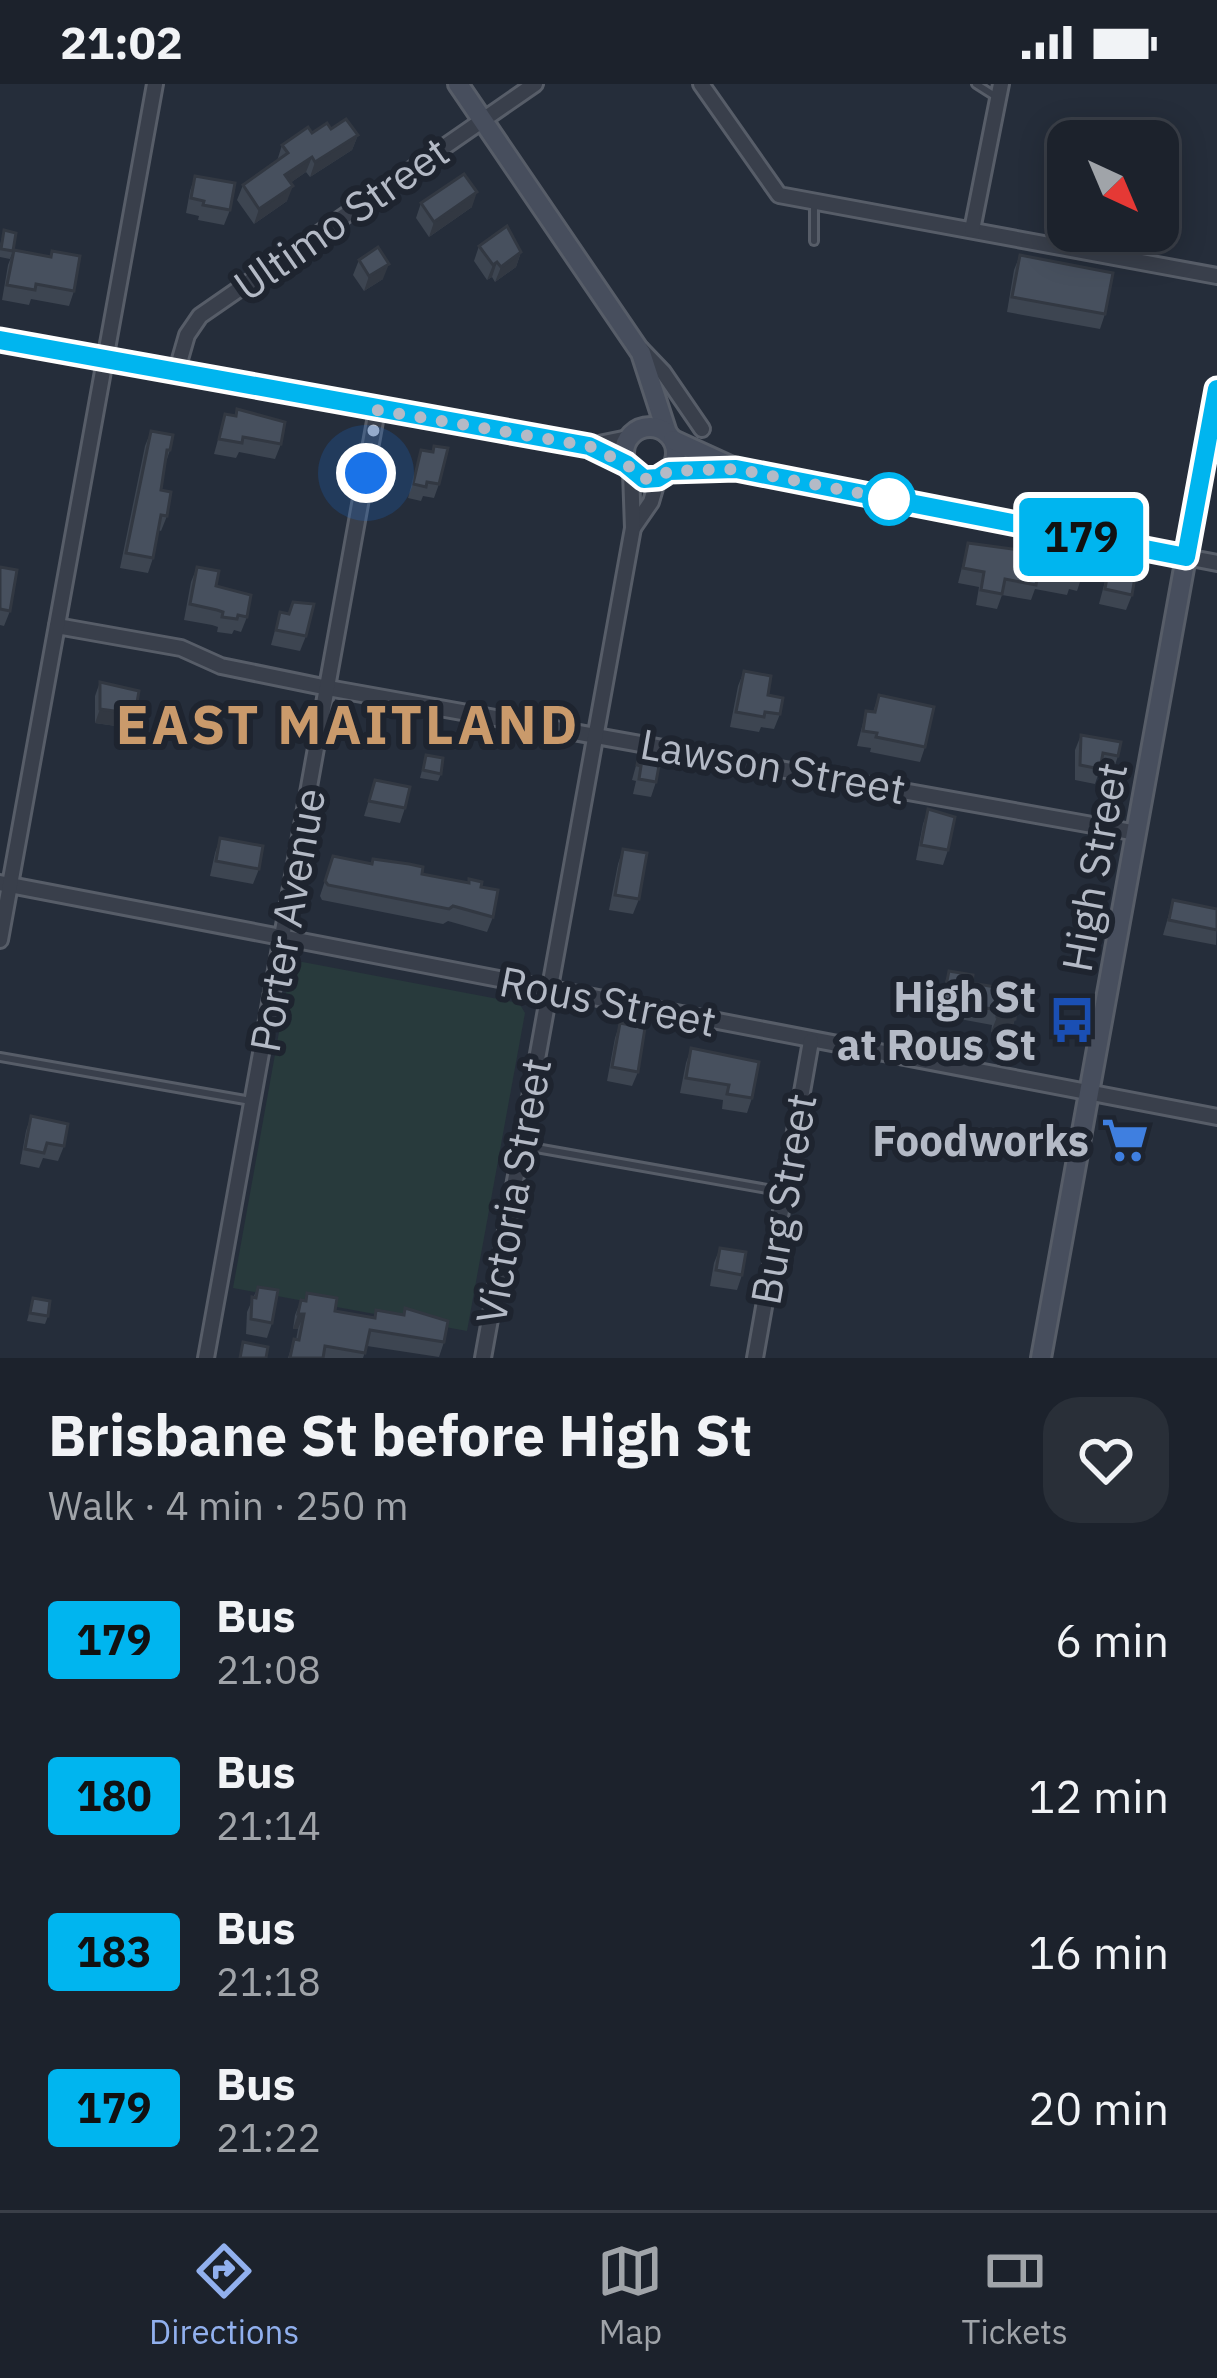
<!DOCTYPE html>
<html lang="en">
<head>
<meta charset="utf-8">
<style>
  :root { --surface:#1c222c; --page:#292f38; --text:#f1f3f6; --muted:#a0a4a9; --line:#3a3f48; --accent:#91b0ee }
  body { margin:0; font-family:"IBM Plex Sans",sans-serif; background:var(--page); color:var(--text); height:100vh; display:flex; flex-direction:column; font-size:45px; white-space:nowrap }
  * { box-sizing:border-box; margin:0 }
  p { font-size:39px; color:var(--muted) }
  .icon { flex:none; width:66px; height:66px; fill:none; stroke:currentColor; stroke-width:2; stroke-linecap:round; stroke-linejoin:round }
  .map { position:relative; height:1274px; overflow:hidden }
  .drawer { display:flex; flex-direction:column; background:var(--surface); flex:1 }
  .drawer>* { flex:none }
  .badge { padding:0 24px; border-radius:9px; font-size:42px; line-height:78px }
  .needle { width:78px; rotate:136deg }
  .tools { position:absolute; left:1047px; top:36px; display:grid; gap:24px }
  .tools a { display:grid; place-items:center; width:132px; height:132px; border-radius:24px; background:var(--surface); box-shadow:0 6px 30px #0003,0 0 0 3px var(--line); font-size:60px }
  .you { position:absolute; width:60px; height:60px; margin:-30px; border:9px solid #fff; border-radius:50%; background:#1a73e8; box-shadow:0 0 0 18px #1a73e833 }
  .map>.badge { position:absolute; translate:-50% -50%; box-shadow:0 0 0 6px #fff }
  .round { display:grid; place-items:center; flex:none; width:126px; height:126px; border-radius:36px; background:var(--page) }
  .overview { display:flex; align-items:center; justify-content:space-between; height:204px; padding:0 48px }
  h1 { font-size:57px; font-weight:800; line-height:90px }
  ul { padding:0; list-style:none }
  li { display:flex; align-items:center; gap:36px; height:156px; padding:0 48px }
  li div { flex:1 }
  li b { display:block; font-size:45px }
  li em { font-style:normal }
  li .badge { min-width:132px; font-weight:700; text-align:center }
  .status { display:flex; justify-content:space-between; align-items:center; height:84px; padding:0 60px; background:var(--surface); direction:ltr }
  .status svg { height:33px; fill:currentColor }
  .dock { display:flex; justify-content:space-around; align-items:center; height:168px; border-top:3px solid var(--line); background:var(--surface); font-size:33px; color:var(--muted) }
  .dock a { display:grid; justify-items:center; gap:6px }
  .dock .on { color:var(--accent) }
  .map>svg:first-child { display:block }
  .green { fill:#283a3c }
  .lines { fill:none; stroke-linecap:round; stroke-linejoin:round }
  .service-casing { stroke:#575d68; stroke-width:12 }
  .minor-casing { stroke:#575d68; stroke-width:20 }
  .secondary-casing { stroke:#575d68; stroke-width:24 }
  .service { stroke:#393f4b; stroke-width:6 }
  .minor { stroke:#393f4b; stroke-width:14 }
  .secondary { stroke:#474e5d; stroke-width:18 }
  .wall { fill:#3d4551 }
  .shaded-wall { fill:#323842 }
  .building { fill:#47505e; stroke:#323842; stroke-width:3 }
  .line-casing { stroke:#fff; stroke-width:27 }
  .line { stroke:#00b5ef; stroke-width:18 }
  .walk { stroke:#b4bac6; stroke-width:12; stroke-dasharray:0 21.6 }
  .stop-dot { fill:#fff; stroke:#00b5ef; stroke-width:6 }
  .labels { text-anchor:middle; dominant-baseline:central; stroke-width:12; stroke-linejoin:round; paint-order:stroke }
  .street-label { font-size:42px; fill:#b4bac6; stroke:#1e242f }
  .poi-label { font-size:42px; font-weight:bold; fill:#b4bac6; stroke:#1e242f; text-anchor:end }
  .district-label { font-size:54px; font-weight:bold; letter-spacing:3px; fill:#ca9a6b; stroke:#1e242f }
</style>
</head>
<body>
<div class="status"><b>21:02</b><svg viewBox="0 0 49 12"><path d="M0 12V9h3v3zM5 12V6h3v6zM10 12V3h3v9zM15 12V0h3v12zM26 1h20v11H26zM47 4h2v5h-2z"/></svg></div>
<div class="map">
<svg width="1217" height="1274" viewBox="0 0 1217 1274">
  <rect width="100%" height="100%" fill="#252d3a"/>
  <!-- green -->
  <polygon class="green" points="292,876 519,919 525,929 467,1247 233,1204"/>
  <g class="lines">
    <defs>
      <g id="service">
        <polyline points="976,0 998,14"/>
        <polyline points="814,157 814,122"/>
        <polyline points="0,973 251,1017"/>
        <polyline points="525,1062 784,1108"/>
      </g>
      <g id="minor">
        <polyline points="701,0 779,111 1217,192"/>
        <polyline points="972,146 1001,0"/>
        <polyline points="0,256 589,362 626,380"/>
        <polyline points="641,265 663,288 702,345"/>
        <polyline points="176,289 187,251 200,232 535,0"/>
        <polyline points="1217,305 1186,473 1217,479"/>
        <polyline points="589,362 628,354"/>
        <polyline points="633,444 651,418 658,394"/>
        <polyline points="57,542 181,564 221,582 328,604 1137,749"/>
        <polyline points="0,799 1217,1033"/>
        <polyline points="0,856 155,0"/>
        <polyline points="206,1274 377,326"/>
        <polyline points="483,1274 633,444 631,388"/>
        <polyline points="755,1274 811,957"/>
      </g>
      <g id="secondary">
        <polyline points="458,0 641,269 667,349"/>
        <circle cx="650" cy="369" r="26"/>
        <polyline points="673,356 732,383"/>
        <polyline points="669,387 736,385 1186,473 1041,1274"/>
      </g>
    </defs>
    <!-- service casing -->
    <use href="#service" class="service-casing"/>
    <!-- minor casing -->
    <use href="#minor" class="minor-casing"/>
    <!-- secondary casing -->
    <use href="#secondary" class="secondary-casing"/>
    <!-- service -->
    <use href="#service" class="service"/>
    <!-- minor -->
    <use href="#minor" class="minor"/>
    <!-- secondary -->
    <use href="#secondary" class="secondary"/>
  </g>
  <!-- wall -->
  <g class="wall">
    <polygon points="331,45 358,51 352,66 310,93 306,88 290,99 287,117 254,140 237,116 243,101 277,77 282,61 312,49"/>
    <polygon points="195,92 230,126 224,141 198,136 199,132 186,129 190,107"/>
    <polygon points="1065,106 1068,107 1068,142 1057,139 1060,121"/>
    <polygon points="421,119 472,123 429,153 416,134"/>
    <polygon points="4,146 13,167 10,175 0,173 0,161"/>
    <polygon points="479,162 521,168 516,183 495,198 492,193 487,196 474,177"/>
    <polygon points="14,166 74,207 69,222 31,215 29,221 2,216 8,181"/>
    <polygon points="1020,171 1105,230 1100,245 1007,228 1014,186"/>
    <polygon points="359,176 383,195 364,207 353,191"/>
    <polygon points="237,325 281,360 275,375 239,368 236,374 214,370 225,330 235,332"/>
    <polygon points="151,347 170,366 165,381 161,406 167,432 161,447 158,446 153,474 148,489 120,484 145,362"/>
    <polygon points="421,366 439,400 434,414 423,412 421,417 408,414"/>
    <polygon points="968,459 1082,492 1077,507 1069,505 1067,511 1035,505 1031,516 1002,511 997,525 976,521 979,503 958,499"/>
    <polygon points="1109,482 1132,511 1126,526 1099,520"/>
    <polygon points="0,483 10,527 4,542 0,541"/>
    <polygon points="197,483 247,533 241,548 234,546 232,550 217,548 218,543 212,541 184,536 191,498"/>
    <polygon points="280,528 306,552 300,567 271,561"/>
    <polygon points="744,587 768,611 780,630 774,645 761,643 759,648 730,643 738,602"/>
    <polygon points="100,598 130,644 95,639 95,612"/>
    <polygon points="879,611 925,663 920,678 870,668 871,664 857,662 866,627 873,628"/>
    <polygon points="1081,651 1118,672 1113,687 1100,685 1095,700 1075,696 1075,666"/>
    <polygon points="640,667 656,698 651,713 633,710 636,697 632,696"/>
    <polygon points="426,671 441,690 438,697 420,694"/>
    <polygon points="375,696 405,724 400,739 364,732"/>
    <polygon points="928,725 948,766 943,781 916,776 923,740"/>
    <polygon points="220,754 259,785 253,800 210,792 215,769"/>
    <polygon points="623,765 639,815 633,830 609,826 618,780"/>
    <polygon points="333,772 481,803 493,833 487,848 448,837 443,840 322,816 320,812"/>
    <polygon points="1173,816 1217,825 1216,861 1163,851"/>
    <polygon points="949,887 972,899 1015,935 1010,950 991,948 992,941 938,931 944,902"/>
    <polygon points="620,939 638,988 632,1002 607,997 615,954"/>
    <polygon points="691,964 752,1014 747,1029 722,1025 723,1016 680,1009 686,979"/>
    <polygon points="31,1032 64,1062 58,1077 43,1074 39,1084 20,1080 26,1047"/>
    <polygon points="720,1164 742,1191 737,1206 710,1202 714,1179"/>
    <polygon points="258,1203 272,1239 267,1254 246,1250 247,1228"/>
    <polygon points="307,1209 335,1227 374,1234 376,1226 403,1231 405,1224 444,1258 439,1273 367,1262 363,1274 288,1274 294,1255 296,1256 298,1245 293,1245 295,1231 301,1216 305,1216"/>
    <polygon points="33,1214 48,1232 45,1240 27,1237"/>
  </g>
  <!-- shaded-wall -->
  <g class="shaded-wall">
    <polygon points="358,51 352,66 310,93 315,78"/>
    <polygon points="312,73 306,88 280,106 285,91"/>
    <polygon points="293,102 287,117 254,140 259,125"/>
    <polygon points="477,108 472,123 429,153 434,138"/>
    <polygon points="521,168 516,183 495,198 501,183"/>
    <polygon points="497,178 492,193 487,196 493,181"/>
    <polygon points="389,180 383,195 364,207 369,192"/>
    <polygon points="100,625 135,630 130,644 95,639"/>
    <polygon points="997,933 1015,935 1010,950 991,948"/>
    <polygon points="298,1230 304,1230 298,1245 293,1245"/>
  </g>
  <!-- building -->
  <g class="building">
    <polygon points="346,35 358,51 315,78 312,73 285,91 293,102 259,125 243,101 288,69 282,61 308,43 312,49 327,39 331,45"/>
    <polygon points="464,90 477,108 434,138 421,119"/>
    <polygon points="195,92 235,99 230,126 203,121 204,117 191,114"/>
    <polygon points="1065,106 1068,107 1068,125 1062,124"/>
    <polygon points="507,142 521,168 501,183 497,178 493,181 479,162"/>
    <polygon points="4,146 16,149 13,167 1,165"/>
    <polygon points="378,163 389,180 369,192 359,176"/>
    <polygon points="14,166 51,173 52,167 80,172 74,207 36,200 35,206 7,201"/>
    <polygon points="1020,171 1113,189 1105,230 1012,213"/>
    <polygon points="237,325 285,338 281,360 243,353 242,359 219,355 225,330 236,332"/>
    <polygon points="151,347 173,351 170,366 167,366 161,406 171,408 167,432 161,431 153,474 126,469"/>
    <polygon points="434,362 448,364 439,400 427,398 426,403 413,400 421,366 433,368"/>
    <polygon points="968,459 1086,475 1082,492 1074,490 1072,496 1038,489 1036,501 1005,495 1002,510 981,506 984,488 963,484"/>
    <polygon points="1109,482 1136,487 1132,511 1105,505"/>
    <polygon points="0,483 17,486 10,527 0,525"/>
    <polygon points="197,483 219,487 216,502 251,511 247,533 238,531 237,535 222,533 223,528 217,526 190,520"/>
    <polygon points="293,518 314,520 306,552 276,546 280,528 289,530"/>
    <polygon points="744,587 771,592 768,611 783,614 780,630 765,628 764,633 736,628"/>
    <polygon points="100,598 139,607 135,630 100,625"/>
    <polygon points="879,611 934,623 925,663 876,653 877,649 863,647 866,627 875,628"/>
    <polygon points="1081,651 1121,658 1118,672 1103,669 1100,685 1080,681"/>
    <polygon points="640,667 661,671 656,698 639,695 641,682 637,681"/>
    <polygon points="426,671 443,674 441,690 423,686"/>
    <polygon points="375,696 410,703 405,724 369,717"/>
    <polygon points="928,725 955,733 948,766 921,761"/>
    <polygon points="220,754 263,762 259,785 216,777"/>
    <polygon points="623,765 647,769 639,815 615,811"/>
    <polygon points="333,772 372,780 373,775 409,780 423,783 422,790 469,799 469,795 482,798 481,803 498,806 493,833 453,822 449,825 328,801 325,797"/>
    <polygon points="1173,816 1217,825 1217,846 1169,836"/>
    <polygon points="949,887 973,891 972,899 1018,907 1015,935 997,933 997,926 943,916"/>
    <polygon points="620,939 645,944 638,988 612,983"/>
    <polygon points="691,964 759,978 752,1014 727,1010 729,1001 686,994"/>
    <polygon points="31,1032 68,1040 64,1062 47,1059 44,1069 25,1065"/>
    <polygon points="720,1164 746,1168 742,1191 716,1186"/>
    <polygon points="258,1203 278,1206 272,1239 251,1235 252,1213 256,1214"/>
    <polygon points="307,1209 337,1214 335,1227 375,1234 376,1226 404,1231 405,1224 448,1237 444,1258 370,1246 365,1269 325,1262 323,1274 290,1274 294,1255 299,1256 304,1230 298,1230 301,1216 306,1217"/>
    <polygon points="33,1214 50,1217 48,1232 30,1229"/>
    <polygon points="243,1258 268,1263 266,1274 240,1274"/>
  </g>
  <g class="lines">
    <defs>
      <polyline id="line" points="0,256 589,362 626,380 644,395 658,394 669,387 736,385 1186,473 1217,305"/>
    </defs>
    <!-- line casing -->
    <use href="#line" class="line-casing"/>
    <!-- line -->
    <use href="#line" class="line"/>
    <!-- walk -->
    <polyline class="walk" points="366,389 377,326 589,362 626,380 644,395 658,394 669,387 736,385 889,415"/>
  </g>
  <!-- icons -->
  <defs>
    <symbol id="bus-bare" viewBox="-9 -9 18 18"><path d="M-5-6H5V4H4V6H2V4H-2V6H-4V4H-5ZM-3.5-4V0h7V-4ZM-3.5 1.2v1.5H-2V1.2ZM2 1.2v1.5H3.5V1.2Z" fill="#1a4fb4" stroke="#1e242f" stroke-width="2.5" paint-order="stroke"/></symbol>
    <symbol id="supermarket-bare" viewBox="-9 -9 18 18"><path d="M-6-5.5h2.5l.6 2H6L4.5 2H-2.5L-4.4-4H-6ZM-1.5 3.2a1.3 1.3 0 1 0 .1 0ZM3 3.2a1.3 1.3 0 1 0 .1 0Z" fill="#3f7fe0" stroke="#1e242f" stroke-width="2.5" paint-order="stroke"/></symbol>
  </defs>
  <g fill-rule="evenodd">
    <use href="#bus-bare" x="1039" y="903" width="66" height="66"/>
    <use href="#supermarket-bare" x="1092" y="1023" width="66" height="66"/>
  </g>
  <!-- markers -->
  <circle class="stop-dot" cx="889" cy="415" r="24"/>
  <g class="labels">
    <!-- street labels -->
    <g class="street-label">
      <text transform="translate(341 134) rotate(-35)">Ultimo Street</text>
      <text transform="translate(773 682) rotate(10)">Lawson Street</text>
      <text transform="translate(1094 783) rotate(-80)">High Street</text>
      <text transform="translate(287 836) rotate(-80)">Porter Avenue</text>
      <text transform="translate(608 917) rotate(11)">Rous Street</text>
      <text transform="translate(513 1107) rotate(-80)">Victoria Street</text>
      <text transform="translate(783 1115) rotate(-80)">Burg Street</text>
    </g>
    <!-- poi labels -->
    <g class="poi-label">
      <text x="1036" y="912">High St<tspan x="1036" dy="48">at Rous St</tspan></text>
      <text x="1089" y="1056">Foodworks</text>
    </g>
    <!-- district labels -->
    <g class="district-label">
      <text x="348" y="640">EAST MAITLAND</text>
    </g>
  </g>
</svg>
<div class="tools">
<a><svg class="needle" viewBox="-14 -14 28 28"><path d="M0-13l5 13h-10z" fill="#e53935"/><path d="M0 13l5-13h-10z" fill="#a0a4a9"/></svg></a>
</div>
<div class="you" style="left:366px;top:389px"></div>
<b class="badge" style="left:1081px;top:453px;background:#00b5ef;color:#111">179</b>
</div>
<section class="drawer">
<div class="overview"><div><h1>Brisbane St before High St</h1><p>Walk · 4 min · 250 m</p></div><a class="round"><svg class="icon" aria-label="heart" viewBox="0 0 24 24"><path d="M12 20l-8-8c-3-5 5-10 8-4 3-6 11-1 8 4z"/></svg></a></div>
<ul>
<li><span class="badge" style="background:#00b5ef;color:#111">179</span><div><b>Bus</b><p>21:08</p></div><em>6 min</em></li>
<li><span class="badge" style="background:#00b5ef;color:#111">180</span><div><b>Bus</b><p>21:14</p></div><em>12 min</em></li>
<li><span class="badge" style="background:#00b5ef;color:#111">183</span><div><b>Bus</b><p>21:18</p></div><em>16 min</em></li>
<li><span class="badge" style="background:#00b5ef;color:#111">179</span><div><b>Bus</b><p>21:22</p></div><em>20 min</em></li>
</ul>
</section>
<nav class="dock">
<a class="on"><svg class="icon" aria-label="directions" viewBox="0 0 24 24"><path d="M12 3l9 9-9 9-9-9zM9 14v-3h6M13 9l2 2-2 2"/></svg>Directions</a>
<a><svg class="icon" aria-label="map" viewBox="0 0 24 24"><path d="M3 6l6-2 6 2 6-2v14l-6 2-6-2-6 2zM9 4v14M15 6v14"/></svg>Map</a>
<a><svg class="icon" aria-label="tickets" viewBox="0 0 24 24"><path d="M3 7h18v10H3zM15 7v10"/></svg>Tickets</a>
</nav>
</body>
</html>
